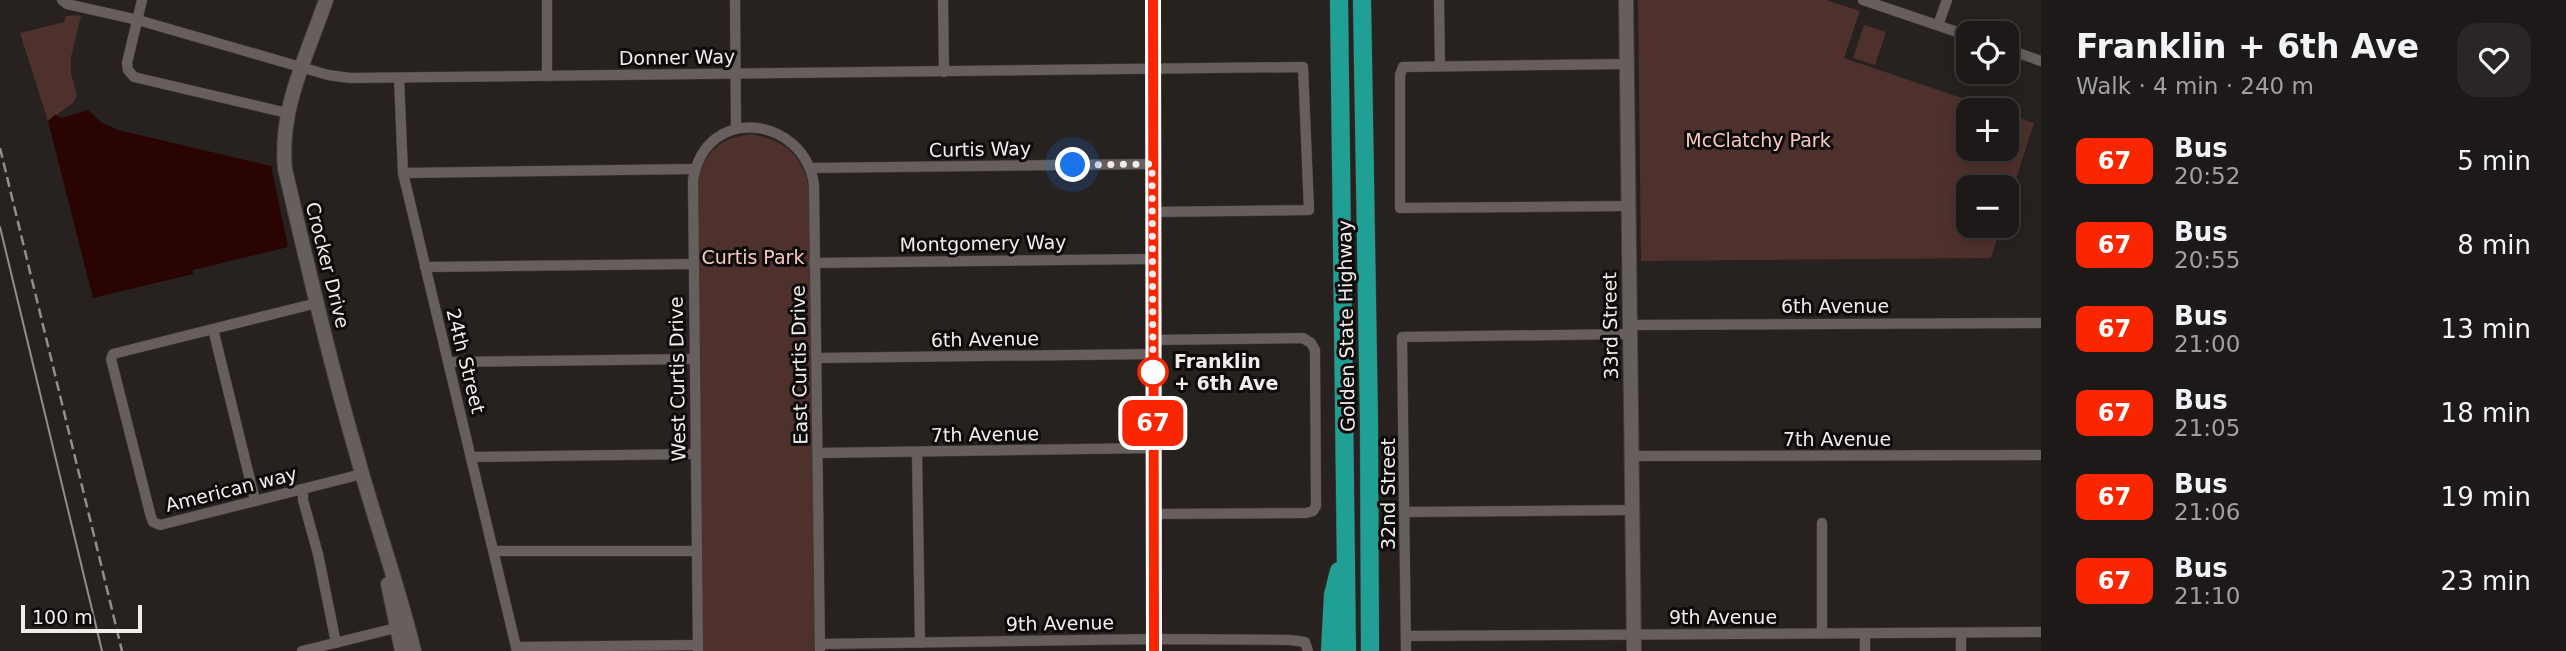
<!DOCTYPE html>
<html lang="en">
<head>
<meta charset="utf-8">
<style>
  :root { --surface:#1d1918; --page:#2a2625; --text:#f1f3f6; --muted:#a0a0a2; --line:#3b3837 }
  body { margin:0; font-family:"DejaVu Sans",sans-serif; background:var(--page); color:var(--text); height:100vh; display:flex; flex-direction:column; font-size:26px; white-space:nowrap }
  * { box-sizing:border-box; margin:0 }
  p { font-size:23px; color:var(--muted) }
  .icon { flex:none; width:38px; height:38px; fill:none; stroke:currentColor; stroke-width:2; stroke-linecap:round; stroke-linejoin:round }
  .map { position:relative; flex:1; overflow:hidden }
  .details { display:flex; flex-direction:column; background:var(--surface); width:525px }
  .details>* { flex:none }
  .badge { padding:0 14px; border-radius:10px; font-size:24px; line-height:46px }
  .fabs { position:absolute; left:1956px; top:21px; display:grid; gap:14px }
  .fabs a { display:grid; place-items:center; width:63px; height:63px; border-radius:14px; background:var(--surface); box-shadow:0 4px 18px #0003,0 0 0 2px var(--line); font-size:35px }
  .scale { position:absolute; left:21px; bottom:18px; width:121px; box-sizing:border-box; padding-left:7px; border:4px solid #f2eded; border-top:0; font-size:19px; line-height:24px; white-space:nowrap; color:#f2eded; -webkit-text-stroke:5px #0e0b0b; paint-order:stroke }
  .you { position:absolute; width:35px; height:35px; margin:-18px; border:5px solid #fff; border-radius:50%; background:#1a73e8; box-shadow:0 0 0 10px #1a73e833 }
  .map>.badge { position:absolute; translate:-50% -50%; box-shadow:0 0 0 4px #fff }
  .round { display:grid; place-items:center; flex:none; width:74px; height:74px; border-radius:21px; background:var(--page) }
  .overview { display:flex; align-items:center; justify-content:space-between; height:119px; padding:0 35px }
  h1 { font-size:33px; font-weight:700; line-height:52px }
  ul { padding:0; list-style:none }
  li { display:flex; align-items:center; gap:21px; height:84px; padding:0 35px }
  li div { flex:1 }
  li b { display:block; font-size:26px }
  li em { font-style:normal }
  li .badge { min-width:77px; font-weight:700; text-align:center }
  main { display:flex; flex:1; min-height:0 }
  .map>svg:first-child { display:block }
  .green { fill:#4e312c }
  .water { fill:#290402 }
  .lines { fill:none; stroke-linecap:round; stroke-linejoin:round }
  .street-casing { stroke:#423c3b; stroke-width:11 }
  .secondary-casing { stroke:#423c3b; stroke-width:16 }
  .highway-casing { stroke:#423c3b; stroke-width:19 }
  .street { stroke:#665f5d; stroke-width:10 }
  .secondary { stroke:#665f5d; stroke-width:14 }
  .highway { stroke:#20a094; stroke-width:18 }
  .tram { stroke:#938e8d; stroke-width:2 }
  .rail { stroke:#938e8d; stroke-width:2.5; stroke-dasharray:10 5; stroke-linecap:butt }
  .line-casing { stroke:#fff; stroke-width:16 }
  .line { stroke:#fa2600; stroke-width:10 }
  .walk { stroke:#f2eded; stroke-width:7; stroke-dasharray:0 12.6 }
  .stop-dot { fill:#fff; stroke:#fa2600; stroke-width:3.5 }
  .labels { text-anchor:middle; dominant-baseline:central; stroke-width:6; stroke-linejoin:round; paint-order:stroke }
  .street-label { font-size:19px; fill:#f2eded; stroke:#0e0b0b }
  .park-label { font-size:19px; fill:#f8c9c0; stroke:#0e0b0b }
  .stop-label { font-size:19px; font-weight:bold; fill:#f2eded; stroke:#0e0b0b; text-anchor:start }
</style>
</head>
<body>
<main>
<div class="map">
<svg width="2041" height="651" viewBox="0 0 2041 651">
  <rect width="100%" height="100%" fill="#272120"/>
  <!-- green -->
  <g class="green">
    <polygon points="1638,0 1826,0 1860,11 1844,58 1997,110 1969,110 1969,149 2007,149 2007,114 2034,123 2007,207 2007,187 1969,187 1969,226 2001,226 1991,258 1641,261"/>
    <polygon points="77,15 81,16 71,57 71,74 77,95 74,102 48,121 20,33 64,22 66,16"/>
    <polygon points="1864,25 1886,32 1875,65 1853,58"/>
    <path d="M752 134C786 141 801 154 809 187L816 651H700L694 187C706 153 714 139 752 134Z"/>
  </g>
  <!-- water -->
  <polygon class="water" points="88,110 102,123 118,130 271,166 288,247 193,270 193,274 93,298 48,121 55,115 62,118"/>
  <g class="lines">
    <defs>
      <g id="street">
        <polyline points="62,0 67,4 138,20 328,75 350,78 1303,67 1309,210 1152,212"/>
        <polyline points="142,0 127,63 128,70 134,77 287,113"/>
        <polyline points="547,0 547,76"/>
        <polyline points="735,0 736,127"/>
        <polyline points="943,0 944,72"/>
        <polyline points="1439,0 1440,65"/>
        <polyline points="1863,0 1969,36"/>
        <polyline points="1938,25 1947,0"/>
        <polyline points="2007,49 2041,61"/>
        <polyline points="1626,64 1403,67 1400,75 1400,208 1628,206"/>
        <polyline points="399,78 403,173 517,651"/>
        <polyline points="810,168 1152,164"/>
        <polyline points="403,173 694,169"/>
        <polyline points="814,263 1152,259"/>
        <polyline points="425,267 693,264"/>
        <polyline points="317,303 113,354 111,359 151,517 153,522 160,525 362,474"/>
        <polyline points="1629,325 2041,323"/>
        <polyline points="213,329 255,500"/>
        <polyline points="1152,340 1303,338 1311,343 1315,350 1316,506 1313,511 1306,513 1153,514"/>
        <polyline points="817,358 1153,354"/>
        <polyline points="449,362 694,359"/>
        <polyline points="917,452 920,643"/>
        <polyline points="818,453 1153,448"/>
        <polyline points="1632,456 2041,455"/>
        <polyline points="471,457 695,454"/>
        <polyline points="303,489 303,500 318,554 336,643"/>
        <polyline points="1405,512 1633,510"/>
        <polyline points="1822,523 1822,633"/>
        <polyline points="494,551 696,551"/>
        <polyline points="1865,633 1865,651"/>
        <polyline points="1961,633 1961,651"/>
        <polyline points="1406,636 2041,632"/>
        <polyline points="820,644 1154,639 1290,640 1305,642 1308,651"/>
        <polyline points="516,647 698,645"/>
        <polyline points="302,651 396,628"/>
        <path d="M698 651 693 180C706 102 805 117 814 185L820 651"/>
        <polyline points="1406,651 1402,337 1629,334"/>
      </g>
      <g id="secondary">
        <path d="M326 0C307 56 279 108 285 169 307 263 329 359 356 452 374 519 398 584 414 651"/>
        <polyline points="1153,0 1154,651"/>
        <polyline points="1626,0 1634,651"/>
        <polyline points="388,584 402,651"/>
      </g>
      <g id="highway">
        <polyline points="1339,0 1347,651"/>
        <polyline points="1362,0 1369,421 1370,651"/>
        <polyline points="1330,651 1333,595 1339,571"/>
      </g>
    </defs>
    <!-- street casing -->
    <use href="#street" class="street-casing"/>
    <!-- secondary casing -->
    <use href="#secondary" class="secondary-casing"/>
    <!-- highway casing -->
    <use href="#highway" class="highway-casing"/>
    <!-- street -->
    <use href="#street" class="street"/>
    <!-- secondary -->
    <use href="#secondary" class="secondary"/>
    <!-- highway -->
    <use href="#highway" class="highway"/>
    <!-- tram -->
    <polyline class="tram" points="0,227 102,651"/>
    <!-- rail -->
    <polyline class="rail" points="0,148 122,651"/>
  </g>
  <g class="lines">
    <defs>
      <polyline id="line" points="1153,0 1154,651"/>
    </defs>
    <!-- line casing -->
    <use href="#line" class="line-casing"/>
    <!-- line -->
    <use href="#line" class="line"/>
    <!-- walk -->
    <polyline class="walk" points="1073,165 1152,164 1153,374 1153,372"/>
  </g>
  <!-- markers -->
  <circle class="stop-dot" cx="1153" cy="372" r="14"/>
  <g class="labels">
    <!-- street labels -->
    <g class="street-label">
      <text transform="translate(677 57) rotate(-1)">Donner Way</text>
      <text transform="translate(980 149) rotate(-1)">Curtis Way</text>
      <text transform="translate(983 243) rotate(-1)">Montgomery Way</text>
      <text transform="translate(328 265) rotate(76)">Crocker Drive</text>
      <text x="1835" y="306">6th Avenue</text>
      <text transform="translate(1346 326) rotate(-91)">Golden State Highway</text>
      <text transform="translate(1610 326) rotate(-91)">33rd Street</text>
      <text transform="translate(985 339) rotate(-1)">6th Avenue</text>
      <text transform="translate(466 361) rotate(76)">24th Street</text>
      <text transform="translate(799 365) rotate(-91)">East Curtis Drive</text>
      <text transform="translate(677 379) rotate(-91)">West Curtis Drive</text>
      <text transform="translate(985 434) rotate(-1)">7th Avenue</text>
      <text x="1837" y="439">7th Avenue</text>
      <text transform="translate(231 489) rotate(-14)">American way</text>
      <text transform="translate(1388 494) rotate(-90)">32nd Street</text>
      <text x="1723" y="617">9th Avenue</text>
      <text transform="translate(1060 623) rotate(-1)">9th Avenue</text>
    </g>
    <!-- park labels -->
    <g class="park-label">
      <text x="1758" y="140">McClatchy Park</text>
      <text x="753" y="257">Curtis Park</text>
    </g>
    <!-- stop labels -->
    <g class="stop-label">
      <text x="1174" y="361">Franklin<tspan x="1174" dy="22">+ 6th Ave</tspan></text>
    </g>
  </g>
</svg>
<div class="fabs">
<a><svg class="icon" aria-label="locate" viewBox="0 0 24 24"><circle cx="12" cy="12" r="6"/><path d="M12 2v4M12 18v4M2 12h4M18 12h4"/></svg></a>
<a>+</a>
<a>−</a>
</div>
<div class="scale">100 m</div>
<div class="you" style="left:1073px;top:165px"></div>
<b class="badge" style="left:1153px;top:423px;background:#fa2600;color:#fff">67</b>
</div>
<section class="details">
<div class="overview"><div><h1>Franklin + 6th Ave</h1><p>Walk · 4 min · 240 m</p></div><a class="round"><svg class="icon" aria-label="heart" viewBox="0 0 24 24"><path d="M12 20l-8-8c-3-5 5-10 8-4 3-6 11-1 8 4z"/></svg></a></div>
<ul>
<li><span class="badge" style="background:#fa2600;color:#fff">67</span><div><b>Bus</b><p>20:52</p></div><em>5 min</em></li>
<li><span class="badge" style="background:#fa2600;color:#fff">67</span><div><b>Bus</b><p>20:55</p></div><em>8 min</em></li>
<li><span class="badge" style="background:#fa2600;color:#fff">67</span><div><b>Bus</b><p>21:00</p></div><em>13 min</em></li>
<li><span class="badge" style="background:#fa2600;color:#fff">67</span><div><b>Bus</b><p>21:05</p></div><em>18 min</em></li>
<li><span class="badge" style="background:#fa2600;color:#fff">67</span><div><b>Bus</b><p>21:06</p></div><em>19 min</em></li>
<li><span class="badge" style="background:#fa2600;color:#fff">67</span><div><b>Bus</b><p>21:10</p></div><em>23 min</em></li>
</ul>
</section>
</main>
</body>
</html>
